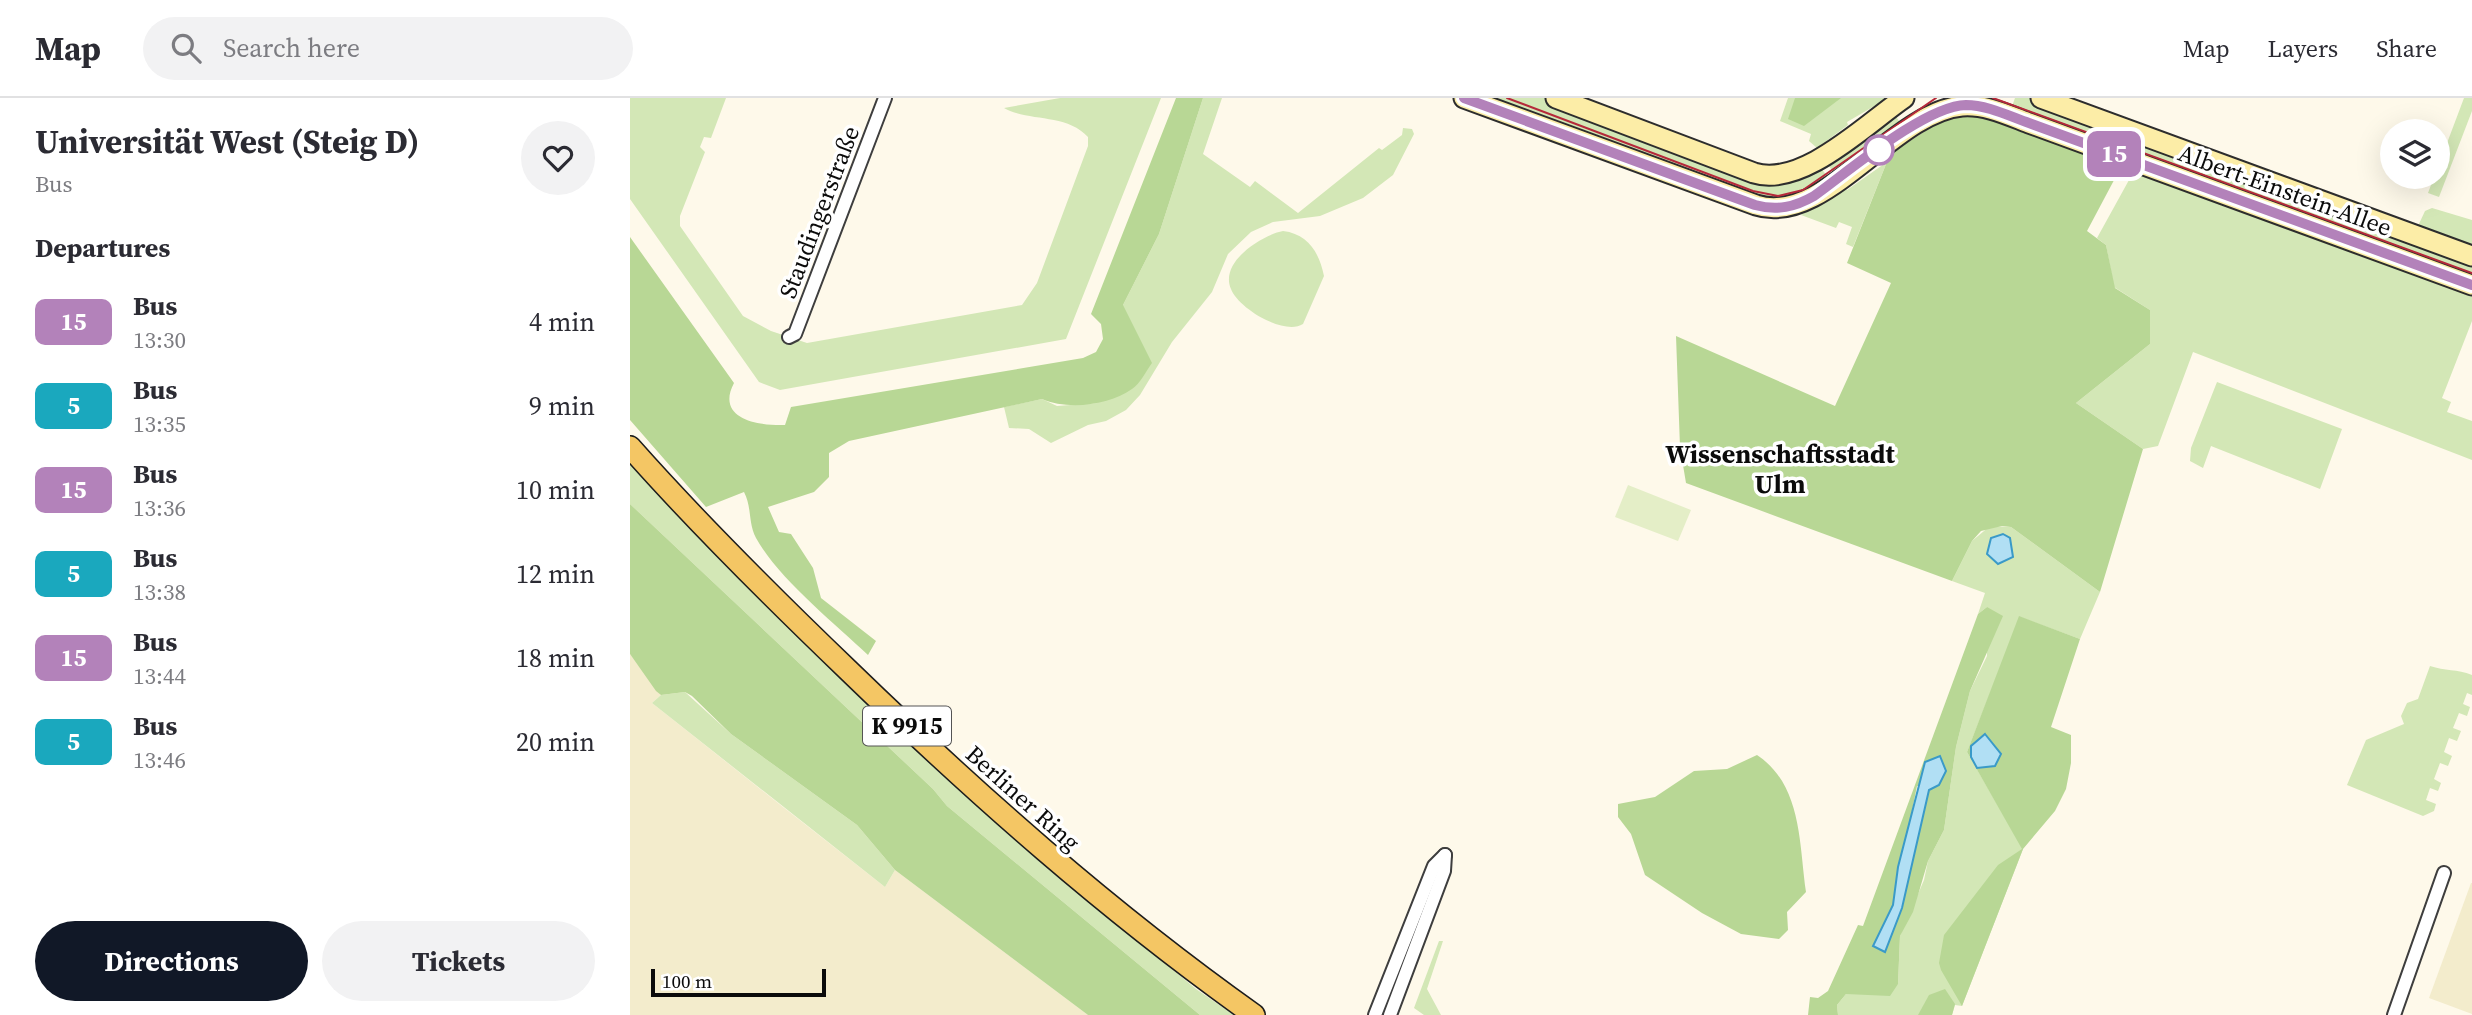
<!DOCTYPE html>
<html lang="en">
<head>
<meta charset="utf-8">
<style>
  :root { --surface:#fff; --page:#f2f2f3; --text:#2b2b33; --muted:#7c7c81; --line:#e1e1e2; --accent:#111827 }
  body { margin:0; font-family:"Source Serif 4",serif; background:var(--page); color:var(--text); height:100vh; display:flex; flex-direction:column; font-size:26px; white-space:nowrap }
  * { box-sizing:border-box; margin:0 }
  p { font-size:23px; color:var(--muted) }
  .icon { flex:none; width:38px; height:38px; fill:none; stroke:currentColor; stroke-width:2; stroke-linecap:round; stroke-linejoin:round }
  .map { position:relative; flex:1; overflow:hidden }
  .panel { display:flex; flex-direction:column; background:var(--surface); width:630px }
  .panel>* { flex:none }
  .badge { padding:0 14px; border-radius:10px; font-size:24px; line-height:46px }
  .tools { position:absolute; left:1750px; top:21px; display:grid; gap:14px }
  .tools a { display:grid; place-items:center; width:70px; height:70px; border-radius:50%; background:var(--surface); box-shadow:0 7px 28px #0002; font-size:35px }
  .scale { position:absolute; left:21px; bottom:18px; width:175px; box-sizing:border-box; padding-left:7px; border:4px solid #0b0b0b; border-top:0; font-size:19px; line-height:24px; white-space:nowrap; color:#0b0b0b; -webkit-text-stroke:5px #fff; paint-order:stroke }
  .map>.badge { position:absolute; translate:-50% -50%; box-shadow:0 0 0 4px #fff }
  h2 { padding:0 35px; font-size:26px; line-height:63px }
  .round { display:grid; place-items:center; flex:none; width:74px; height:74px; border-radius:37px; background:var(--page) }
  .summary { display:flex; align-items:center; justify-content:space-between; height:119px; padding:0 35px }
  h1 { font-size:33px; font-weight:700; line-height:52px }
  .button { display:flex; gap:14px; margin-top:auto; padding:14px 35px }
  .button a { flex:1; height:80px; border-radius:42px; background:var(--accent); color:#fff; font-size:28px; font-weight:700; line-height:80px; text-align:center }
  .button a+a { background:var(--page); color:var(--text) }
  ul { padding:0; list-style:none }
  li { display:flex; align-items:center; gap:21px; height:84px; padding:0 35px }
  li div { flex:1 }
  li b { display:block; font-size:26px }
  li em { font-style:normal }
  li .badge { min-width:77px; font-weight:700; text-align:center }
  header { display:flex; align-items:center; gap:42px; box-sizing:border-box; height:98px; padding:0 35px; background:var(--surface); border-bottom:2px solid var(--line) }
  header strong { font-size:33px }
  nav { display:flex; gap:38px; margin-inline-start:auto; font-size:24px }
  .search { width:490px; height:63px; background:var(--page); display:flex; align-items:center; gap:18px; box-sizing:border-box; padding:0 24px; border-radius:38px; color:var(--muted); font-size:26px }
  main { display:flex; flex:1; min-height:0 }
  .map>svg:first-child { display:block }
  .farmland { fill:#f3eccc }
  .green { fill:#d3e7b6 }
  .forest { fill:#b8d795; fill-rule:evenodd }
  .pitch { fill:#e4eec7 }
  .water { fill:#b1dff4; stroke:#3a9ac8; stroke-width:2 }
  .lines { fill:none; stroke-linecap:round; stroke-linejoin:round }
  .street-casing { stroke:#3e3e3e; stroke-width:16 }
  .secondary-casing { stroke:#2d2d2d; stroke-width:23 }
  .primary-casing { stroke:#1c1c1c; stroke-width:24 }
  .street { stroke:#fff; stroke-width:12 }
  .secondary { stroke:#fceda7; stroke-width:19 }
  .primary { stroke:#f4c664; stroke-width:21 }
  .tram { stroke:#b5293a; stroke-width:2 }
  .line-casing { stroke:#fff; stroke-width:16 }
  .line { stroke:#b382ba; stroke-width:10 }
  .stop-dot { fill:#fff; stroke:#b382ba; stroke-width:3.5 }
  .labels { text-anchor:middle; dominant-baseline:central; stroke-width:7; stroke-linejoin:round; paint-order:stroke }
  .shield { fill:#fff; stroke:#545454; stroke-width:2 }
  .shield-label { font-size:23px; font-weight:bold; fill:#0b0b0b }
  .street-label { font-size:24px; fill:#0b0b0b; stroke:#fff }
  .neighbourhood-label { font-size:26px; font-weight:bold; fill:#0b0b0b; stroke:#fff }
</style>
</head>
<body>
<header>
<strong>Map</strong>
<div class="search"><svg class="icon" aria-label="search" viewBox="0 0 24 24"><circle cx="10" cy="10" r="6"/><path d="M15 15l6 6"/></svg>Search here</div>
<nav><a>Map</a><a>Layers</a><a>Share</a></nav>
</header>
<main>
<section class="panel">
<div class="summary"><div><h1>Universität West (Steig D)</h1><p>Bus</p></div><a class="round"><svg class="icon" aria-label="heart" viewBox="0 0 24 24"><path d="M12 20l-8-8c-3-5 5-10 8-4 3-6 11-1 8 4z"/></svg></a></div>
<h2>Departures</h2>
<ul>
<li><span class="badge" style="background:#b382ba;color:#fff">15</span><div><b>Bus</b><p>13:30</p></div><em>4 min</em></li>
<li><span class="badge" style="background:#1aa8be;color:#fff">5</span><div><b>Bus</b><p>13:35</p></div><em>9 min</em></li>
<li><span class="badge" style="background:#b382ba;color:#fff">15</span><div><b>Bus</b><p>13:36</p></div><em>10 min</em></li>
<li><span class="badge" style="background:#1aa8be;color:#fff">5</span><div><b>Bus</b><p>13:38</p></div><em>12 min</em></li>
<li><span class="badge" style="background:#b382ba;color:#fff">15</span><div><b>Bus</b><p>13:44</p></div><em>18 min</em></li>
<li><span class="badge" style="background:#1aa8be;color:#fff">5</span><div><b>Bus</b><p>13:46</p></div><em>20 min</em></li>
</ul>
<div class="button"><a>Directions</a><a>Tickets</a></div>
</section>
<div class="map">
<svg width="1842" height="917" viewBox="0 0 1842 917">
  <rect width="100%" height="100%" fill="#fef9ea"/>
  <!-- farmland -->
  <g class="farmland">
    <polygon points="0,556 31,597 22,605 153,709 255,789 265,772 458,917 0,917"/>
    <polygon points="1841,785 1842,785 1842,916 1799,900"/>
  </g>
  <!-- green -->
  <g class="green">
    <path d="M0 0H96L81 40 74 39 70 49 75 54 50 118V128L113 218 141 233 177 245 392 207 407 185 458 48V39C436 15 399 24 374 10L430 0H531L436 241 150 292 129 284 0 101Z"/>
    <polygon points="573,0 592,0 573,56 620,89 625,83 668,115 749,50 752,52 772,37 773,30 782,31 784,36 763,77 733,100 690,118 643,124 621,134 598,156 582,194 542,244 510,297 496,312 476,323 458,327 421,345 399,331 379,330 374,309 412,301 427,308 467,305 493,207 529,136"/>
    <polygon points="857,0 916,0 1118,76 1188,66 1200,82 1148,107"/>
    <polygon points="1158,0 1258,0 1217,24 1218,27 1187,50 1179,43 1181,36 1150,23"/>
    <polygon points="1385,0 1401,0 1495,35 1506,43 1494,51 1381,11"/>
    <polygon points="1834,0 1842,0 1842,13 1809,99 1798,95 1804,79 1808,79 1808,69"/>
    <polygon points="1265,17 1271,26 1203,74 1197,65"/>
    <polygon points="1514,46 1842,162 1842,184 1502,55"/>
    <polygon points="1260,56 1223,149 1216,146 1222,129 1209,124 1206,130 1171,117 1214,89 1217,92 1254,66 1252,63"/>
    <polygon points="1499,72 1842,198 1842,223 1812,300 1821,304 1817,314 1842,323 1842,362 1563,254 1528,348 1513,351 1446,305 1520,246 1520,212 1484,189 1476,147 1467,140 1499,82"/>
    <polygon points="1802,110 1842,122 1842,148 1788,128 1795,113"/>
    <path d="M653 133C678 136 689 154 694 178L673 226C654 238 608 210 601 191 589 164 632 137 653 133Z"/>
    <polygon points="1587,284 1712,331 1690,391 1581,348 1573,370 1560,363 1561,350"/>
    <polygon points="0,360 438,784 566,891 604,917 570,917 317,708 303,691 0,406"/>
    <polygon points="1360,428 1381,429 1470,494 1450,541 1390,519 1337,654 1393,751 1332,908 1325,907 1322,917 1208,917 1207,907 1216,896 1268,886 1270,838 1294,782 1298,763 1314,732 1326,649 1340,593 1357,558 1357,509 1348,516 1355,495 1322,483 1342,443"/>
    <path d="M1800 568C1815 573 1827 571 1842 577V597L1837 595 1833 606 1840 609 1837 618 1829 615 1823 630 1831 633 1827 643 1819 640 1814 654 1822 658 1818 668 1810 665 1804 681 1811 685 1808 693 1800 690 1796 702 1806 706 1804 713 1793 718 1717 687 1736 642 1774 626 1771 618 1777 605 1788 601Z"/>
    <polygon points="55,594 101,636 227,727 265,772 255,789 22,605 31,597"/>
    <polygon points="809,843 813,843 797,891 811,917 794,917 784,910"/>
  </g>
  <!-- forest -->
  <g class="forest">
    <path d="M546 0H573L529 136 493 207 522 265C516 273 510 286 502 291 478 308 437 312 412 301L219 343 199 355V379L184 394 138 409 149 434 161 436 183 470 191 500 246 543 238 557C204 525 148 480 126 440 118 425 122 409 114 394L76 409 0 322V139L104 285C85 321 129 328 155 327L161 309 453 260 466 254 473 241 471 226 461 216Z"/>
    <polygon points="1165,0 1211,0 1174,28 1158,21"/>
    <polygon points="1328,18 1345,18 1363,22 1491,69 1457,133 1476,147 1485,190 1520,212 1520,246 1446,305 1513,351 1470,494 1381,429 1372,428 1351,433 1342,443 1322,483 1056,385 1050,349 1046,238 1205,308 1261,185 1217,165 1260,56 1303,28"/>
    <polygon points="0,406 303,691 317,708 570,917 458,917 265,772 227,727 101,636 62,598 55,594 31,597 26,593 0,556"/>
    <path d="M1357 509 1373 518 1340 593 1326 649 1314 732 1298 763 1283 814 1270 838 1268 886 1260 898 1216 896 1207 907 1208 917H1178L1180 899 1188 900 1198 893 1228 827 1233 828 1348 516ZM1309 687 1299 692 1272 810 1254 853 1243 848 1263 807 1287 688Z"/>
    <polygon points="1389,518 1450,541 1421,629 1441,637 1441,665 1436,691 1425,713 1393,751 1332,908 1311,872 1309,865 1314,837 1368,767 1392,751 1337,654"/>
    <path d="M1127 657C1172 687 1169 745 1176 794L1157 814 1158 832 1149 841 1111 836 1072 815 1015 777 1001 736 988 719V706L1025 699 1064 673 1097 671Z"/>
    <polygon points="1315,891 1325,906 1322,917 1288,917 1299,897"/>
  </g>
  <!-- pitch -->
  <polygon class="pitch" points="998,387 1061,412 1048,443 985,419"/>
  <!-- water -->
  <g class="water">
    <polygon points="1373,436 1380,440 1383,459 1368,466 1357,456 1361,440"/>
    <polygon points="1355,636 1371,656 1365,668 1347,670 1341,659 1341,648"/>
    <polygon points="1310,658 1316,673 1309,687 1299,692 1272,810 1255,854 1243,848 1263,807 1268,769 1295,664"/>
  </g>
  <g class="lines">
    <defs>
      <g id="street">
        <polyline points="159,239 165,236 255,0"/>
        <polyline points="745,917 804,768 815,757"/>
        <polyline points="760,917 814,773 815,757"/>
        <polyline points="1764,917 1814,775"/>
      </g>
      <g id="secondary">
        <path d="M834 0 1126 107C1194 129 1263 14 1332 8 1355 6 1378 17 1399 25L1842 187"/>
        <path d="M926 0 1124 75C1172 90 1236 26 1274 0"/>
        <polyline points="1411,0 1842,158"/>
      </g>
      <path id="primary" d="M0 349C69 427 144 501 219 573 347 697 479 814 624 917"/>
    </defs>
    <!-- street casing -->
    <use href="#street" class="street-casing"/>
    <!-- secondary casing -->
    <use href="#secondary" class="secondary-casing"/>
    <!-- primary casing -->
    <use href="#primary" class="primary-casing"/>
    <!-- street -->
    <use href="#street" class="street"/>
    <!-- secondary -->
    <use href="#secondary" class="secondary"/>
    <!-- primary -->
    <use href="#primary" class="primary"/>
    <!-- tram -->
    <g class="tram">
      <polyline points="877,0 1123,93 1148,98 1173,92 1306,0"/>
      <polyline points="1363,0 1842,175"/>
    </g>
  </g>
  <g class="lines">
    <defs>
      <path id="line" d="M834 0 1125 107C1147 113 1165 109 1184 98 1219 73 1295 8 1336 7 1357 7 1379 18 1399 25L1842 187"/>
    </defs>
    <!-- line casing -->
    <use href="#line" class="line-casing"/>
    <!-- line -->
    <use href="#line" class="line"/>
  </g>
  <!-- markers -->
  <circle class="stop-dot" cx="1249" cy="52" r="14"/>
  <g class="labels">
    <!-- shield labels -->
    <rect class="shield" x="233" y="608.5" width="88" height="39" rx="5"/>
    <g class="shield-label">
      <text x="277" y="628">K 9915</text>
    </g>
    <!-- street labels -->
    <g class="street-label">
      <text transform="translate(1655 92) rotate(20)">Albert-Einstein-Allee</text>
      <text transform="translate(189 114) rotate(-69)">Staudingerstraße</text>
      <text transform="translate(393 700) rotate(42)">Berliner Ring</text>
    </g>
    <!-- neighbourhood labels -->
    <g class="neighbourhood-label">
      <text x="1150" y="356">Wissenschaftsstadt<tspan x="1150" dy="30">Ulm</tspan></text>
    </g>
  </g>
</svg>
<div class="tools">
<a><svg class="icon" aria-label="layers" viewBox="0 0 24 24"><path d="M12 4l9 5-9 5-9-5zM3 14l9 5 9-5"/></svg></a>
</div>
<div class="scale">100 m</div>
<b class="badge" style="left:1484px;top:56px;background:#b382ba;color:#fff">15</b>
</div>
</main>
</body>
</html>
